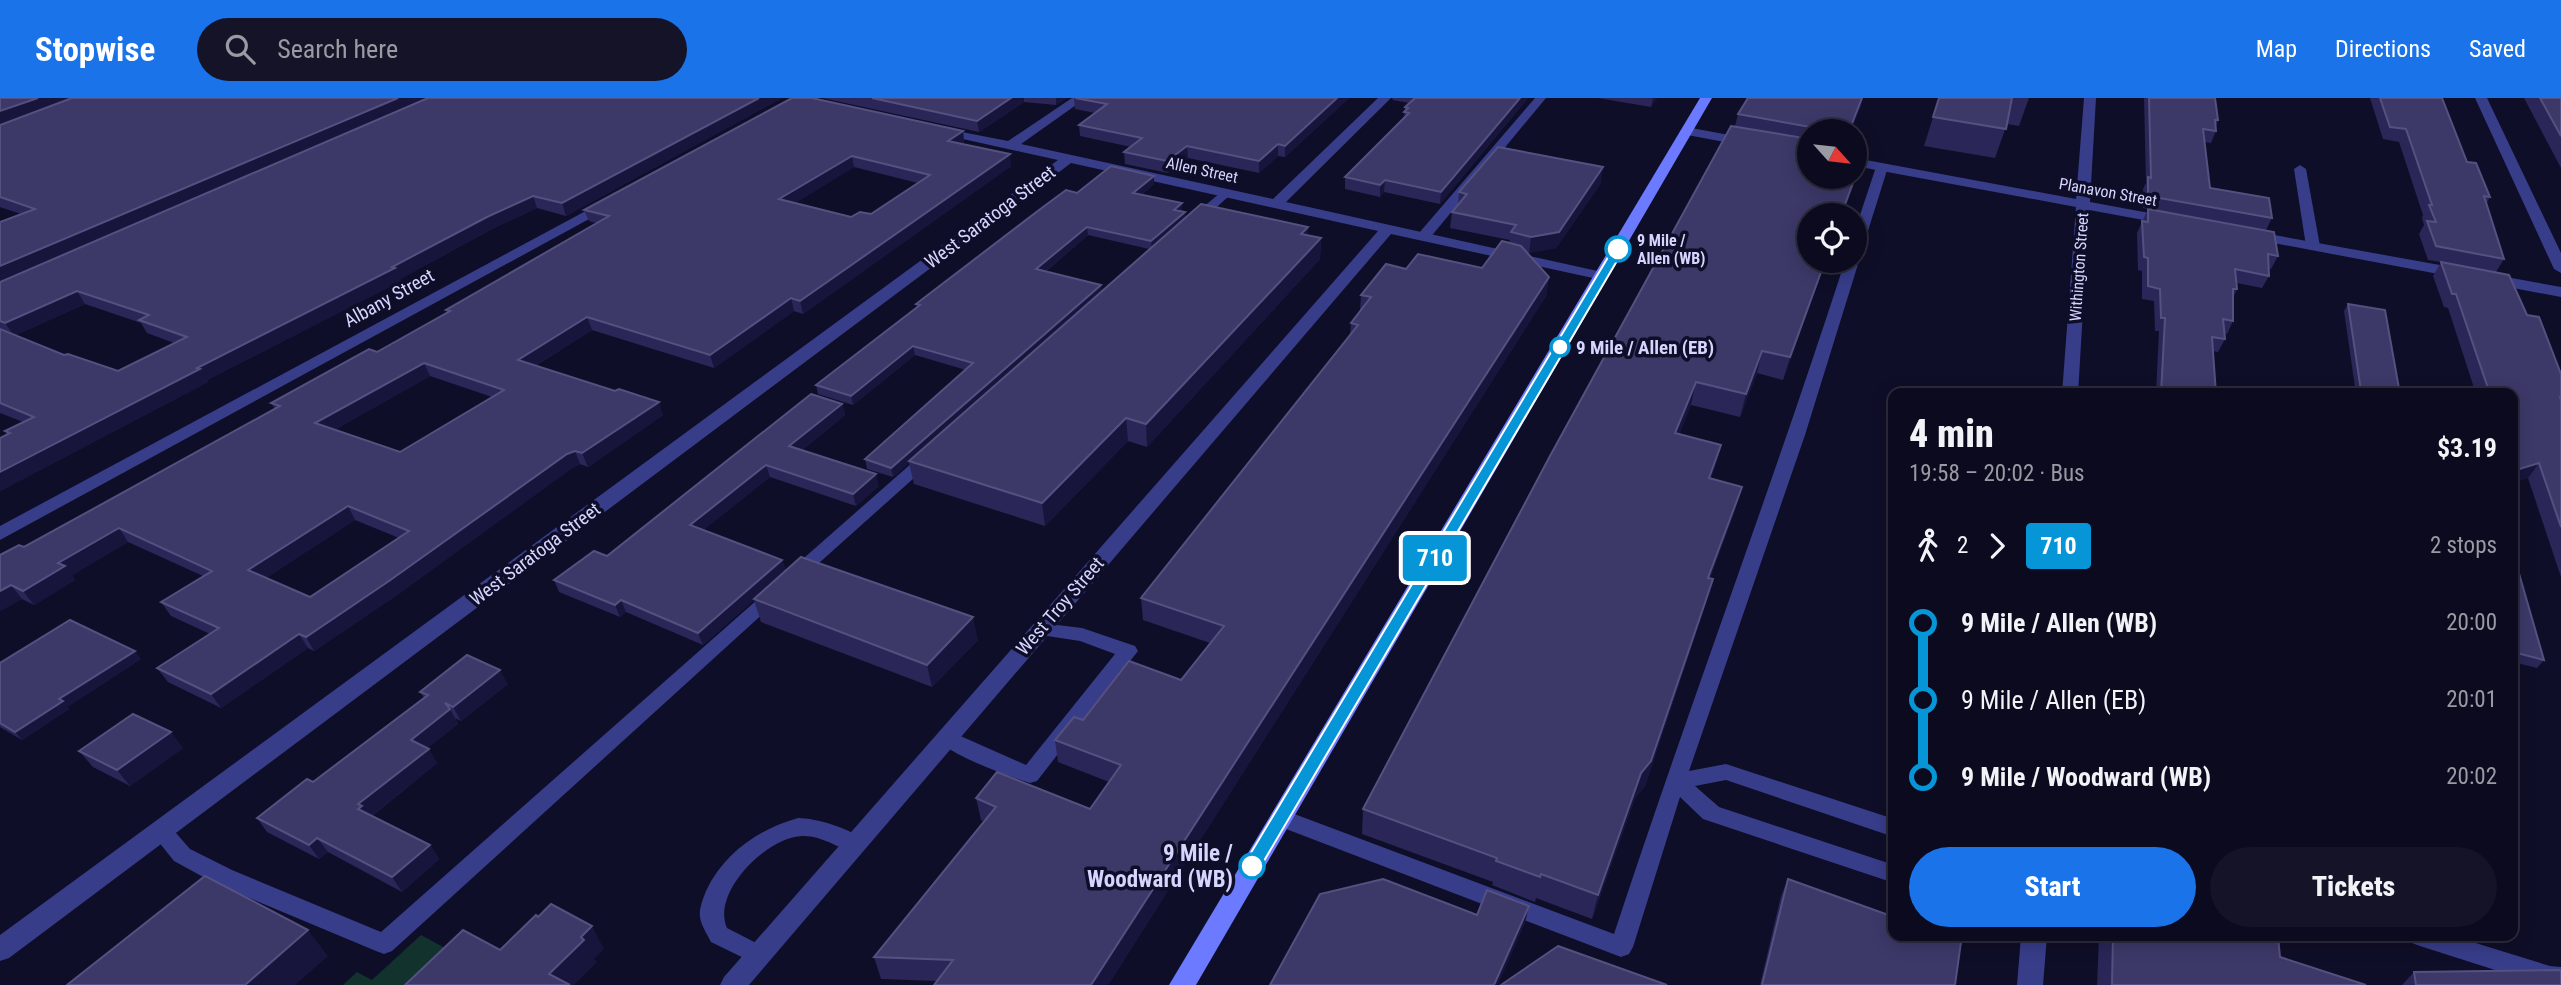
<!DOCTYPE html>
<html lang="en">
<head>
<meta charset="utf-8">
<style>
  :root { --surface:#0b0a1e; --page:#141327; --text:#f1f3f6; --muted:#9a9aa4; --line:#2b2b3c; --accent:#1a73e8 }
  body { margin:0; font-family:"Roboto Condensed",sans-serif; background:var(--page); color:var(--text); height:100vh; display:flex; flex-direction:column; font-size:26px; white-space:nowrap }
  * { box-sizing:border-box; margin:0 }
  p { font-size:23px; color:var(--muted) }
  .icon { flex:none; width:38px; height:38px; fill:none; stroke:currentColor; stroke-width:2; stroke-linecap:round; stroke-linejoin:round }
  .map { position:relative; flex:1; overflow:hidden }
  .details { position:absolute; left:1888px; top:290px; width:630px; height:553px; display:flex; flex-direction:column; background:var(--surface); border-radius:14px; box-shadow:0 4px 18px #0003,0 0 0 2px var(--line) }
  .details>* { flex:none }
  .badge { padding:0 14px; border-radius:5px; font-size:24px; line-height:46px }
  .needle { width:46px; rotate:117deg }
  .fabs { position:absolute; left:1797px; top:21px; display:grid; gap:14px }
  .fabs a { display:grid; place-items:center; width:70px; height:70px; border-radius:50%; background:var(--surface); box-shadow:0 4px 18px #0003,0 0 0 2px var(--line); font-size:35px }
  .map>.badge { position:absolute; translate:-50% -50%; box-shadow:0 0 0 4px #fff }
  .legs { display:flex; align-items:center; gap:10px; height:77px; padding:0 21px; font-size:23px }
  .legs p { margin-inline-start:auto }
  .head { display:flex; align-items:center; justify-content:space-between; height:119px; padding:0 21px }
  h1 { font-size:38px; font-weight:800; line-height:52px }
  .cta { display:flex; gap:14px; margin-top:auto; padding:14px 21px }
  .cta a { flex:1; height:80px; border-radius:42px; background:var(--accent); color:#fff; font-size:28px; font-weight:800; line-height:80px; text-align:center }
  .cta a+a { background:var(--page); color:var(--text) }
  ul { padding:0 21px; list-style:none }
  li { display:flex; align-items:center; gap:24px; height:77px; font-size:26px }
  li i { display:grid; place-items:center; width:10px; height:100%; margin:0 9px; background:currentColor }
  li i::after { content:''; width:18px; height:18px; margin:-9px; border:5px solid; border-radius:50%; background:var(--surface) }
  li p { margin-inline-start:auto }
  li:first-child i { background:linear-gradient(#0000 50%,currentColor 0) }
  li:last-child i { background:linear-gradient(currentColor 50%,#0000 0) }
  header { display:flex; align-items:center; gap:42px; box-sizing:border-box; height:98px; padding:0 35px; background:var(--accent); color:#fff }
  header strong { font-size:33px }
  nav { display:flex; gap:38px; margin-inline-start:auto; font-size:24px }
  .search { width:490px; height:63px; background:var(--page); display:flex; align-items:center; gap:18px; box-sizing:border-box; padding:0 24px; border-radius:38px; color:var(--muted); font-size:26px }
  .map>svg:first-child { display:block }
  .green { fill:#11322d }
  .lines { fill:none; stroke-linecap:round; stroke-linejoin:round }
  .service { fill:#373d89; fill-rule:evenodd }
  .minor { fill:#373d89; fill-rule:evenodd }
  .secondary { fill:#6c7aff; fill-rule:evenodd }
  .wall { fill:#2a2657; fill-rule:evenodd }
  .shaded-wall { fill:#17153c }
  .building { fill:#3c3969; stroke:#545180; stroke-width:2; fill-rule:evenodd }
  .line-1 { fill:#0696d7; stroke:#fff; stroke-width:2 }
  .stop-1-dot { fill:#fff; stroke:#0696d7; stroke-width:3.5 }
  .labels { text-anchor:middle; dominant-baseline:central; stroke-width:7; stroke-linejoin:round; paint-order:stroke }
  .far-street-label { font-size:16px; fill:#d5d5ff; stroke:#0f0e28 }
  .far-stop-label { font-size:16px; font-weight:bold; fill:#d5d5ff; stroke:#0f0e28; text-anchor:start }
  .street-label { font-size:19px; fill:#d5d5ff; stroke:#0f0e28 }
  .stop-label { font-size:19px; font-weight:bold; fill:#d5d5ff; stroke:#0f0e28; text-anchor:start }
  .near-stop-label { font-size:23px; font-weight:bold; fill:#d5d5ff; stroke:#0f0e28; text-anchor:end }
</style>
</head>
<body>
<header>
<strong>Stopwise</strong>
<div class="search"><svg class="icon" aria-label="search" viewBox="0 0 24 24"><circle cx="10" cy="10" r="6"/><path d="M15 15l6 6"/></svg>Search here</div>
<nav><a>Map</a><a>Directions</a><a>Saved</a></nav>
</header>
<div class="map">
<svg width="2561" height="887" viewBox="0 0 2561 887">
  <rect width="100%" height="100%" fill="#0f0e28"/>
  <!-- green -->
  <polygon class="green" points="421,837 469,863 444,887 343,887 357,874 372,882"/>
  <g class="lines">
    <!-- service -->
    <g class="service">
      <polygon points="1535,0 1546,0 1429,141 1419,141 1419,135"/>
      <polygon points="1882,65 1888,69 1862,152 1855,156 1855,132 1876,69"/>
      <polygon points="2300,67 2306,71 2320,148 2313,152 2306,148 2294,71"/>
      <polygon points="1225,91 1229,92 1229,98 1198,126 1190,126 1190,120"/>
      <path d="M1855 160 1859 163 1805 337 1689 673 1726 666 1894 721V739L1726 682 1695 688 1719 709 1894 767V785L1703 721 1680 699 1633 849 1629 856 1621 859 1273 726 1270 720 1273 714 1281 711 1614 836C1688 611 1772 389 1845 163H1855Z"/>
      <polygon points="927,355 935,360 933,363 800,482 788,482 785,478 788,474 921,357"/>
      <polygon points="773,491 779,493 782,497 779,501 392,853 384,856 376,853 216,786 174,763 150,733 153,727 161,724 169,727 190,751 232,772 381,834 767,493"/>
      <path d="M1041 525 1082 530 1135 548 1138 553 1037 683 1030 685C1011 679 946 656 937 640L940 635 947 632 1026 667 1115 556 1080 543 1034 536 1032 531 1034 526Z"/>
      <path d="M798 720C815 720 857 731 865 746L862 752 854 755C837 749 820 737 802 738 767 739 711 794 727 830L766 850 770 857 766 864 758 867 711 844C707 836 701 827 700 819 699 810 703 801 706 793 724 755 759 731 798 720Z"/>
      <polygon points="2408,838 2453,838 2550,868 2561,869 2561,887 2542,887 2420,848 2412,845"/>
    </g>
    <!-- minor -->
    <g class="minor">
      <polygon points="1072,0 1086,0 1021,46 1273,101 1378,0 1391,0 1286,104 1602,174 1609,178 1602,182 1391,136 749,887 720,887 724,879 1378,133 1071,65 9,860 0,863 0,837 1058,62 936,35 936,29 1008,43"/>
      <polygon points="2084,0 2096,0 2090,104 2171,119 2178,123 2171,127 2089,112 2078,296 2062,296 2076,109 1855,68 1855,60 2076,101"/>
      <polygon points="2475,0 2487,0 2561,155 2561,175 2554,171"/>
      <polygon points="1686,29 1751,41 1757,45 1751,49 1682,36 1680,33"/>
      <polygon points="608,101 613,102 613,108 0,442 0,428"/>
      <polygon points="2252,133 2561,189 2561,199 2247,140 2247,134"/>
      <polygon points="2021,838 2047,838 2043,887 2017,887"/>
    </g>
    <!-- secondary -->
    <polygon class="secondary" points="1700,0 1712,0 1196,887 1169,887"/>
  </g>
  <!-- wall -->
  <g class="wall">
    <path d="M0 0H782L566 118 537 110 492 131 400 181 401 183 207 282 208 284 0 393V340L7 336 5 333 23 324 0 315V124L21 116 0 109ZM85 206 141 225 147 235 174 245 118 273 64 257 16 237Z"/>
    <polygon points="822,0 1067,0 1056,7 1024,4 979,34"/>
    <polygon points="1074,0 1349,0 1285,59 1278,58 1259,75 1188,60 1168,75 1125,66 1124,54 1131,49 1080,38 1079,27 1095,15 1075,11"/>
    <polygon points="1392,0 1528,0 1440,106 1384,94 1380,99 1345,91 1345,79 1404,20 1405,9 1409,5 1393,2"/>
    <polygon points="1598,0 1657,0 1651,9"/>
    <polygon points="1746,0 1863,0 1851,33 1810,33 1810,79 1857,78 1810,163 1826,163 1783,282 1757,275 1740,319 1691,307 1679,336 1721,347 1711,380 1742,389 1735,412 1710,480 1713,481 1706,505 1645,688 1635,700 1592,821 1536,800 1535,804 1492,787 1493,784 1362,736 1363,711 1735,28 1738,16 1745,5"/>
    <polygon points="1939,0 2029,0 2019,28 2007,26 1995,60 1924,48"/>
    <polygon points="2144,0 2215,0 2218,22 2216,28 2216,33 2211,45 2205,44 2210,90 2272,120 2266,132 2143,110 2143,91 2146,85"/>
    <polygon points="2370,0 2442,0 2467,64 2490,99 2486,106 2504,161 2496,174 2527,217 2561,276 2561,479 2528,380 2513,384 2513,296 2476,296 2448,210 2444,209 2433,178 2441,164 2428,162 2419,136 2424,127 2422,120 2423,117 2399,44 2383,41"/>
    <polygon points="2524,0 2561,0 2561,70"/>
    <path d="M963 33 964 44 962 46 1011 68 803 216 794 213 714 270 592 232 535 268 663 317 588 369 580 366 572 370 397 497 314 553 308 550 221 610 168 584 157 570 210 536 171 518 161 504 203 478 128 444 72 477 75 482 34 507 22 501 0 513 24 449 275 311 271 305 377 254 447 214 446 212 596 125 589 123 584 112ZM854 69 918 85 871 116 851 119 795 105ZM430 278 492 299 400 354 334 332ZM355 422 399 440 310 499 266 480Z"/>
    <path d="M1154 78V86L1141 97 1185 114V120L1308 129V137L1321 140 1320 161 1147 349 1128 343 1045 428 914 386 909 365 893 379 867 371 865 361 966 272 915 257 853 307 818 296 816 287 917 210 916 206 1077 95ZM1088 137 1149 151 1102 193 1045 174Z"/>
    <polygon points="1601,85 1556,150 1528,155 1549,179 1546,198 1108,887 934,887 937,883 881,881 874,859 984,723 981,722 976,700 1090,711 1109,684 1058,664 1055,642 1083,622 1181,582 1210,545 1143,522 1141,500 1350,237 1351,225 1360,213 1361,197 1406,171 1482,170 1509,145 1510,142 1450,130 1452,114 1458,106 1459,94"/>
    <polygon points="2148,111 2278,158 2271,171 2269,170 2269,178 2262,190 2237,185 2237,191 2233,200 2233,223 2227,236 2224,235 2225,241 2218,254 2213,253 2216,296 2156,296 2159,233 2155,233 2154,203 2142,201 2142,173 2138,172 2137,135"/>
    <polygon points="2348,206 2400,296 2356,296 2344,213"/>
    <polygon points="842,306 845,317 802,352 879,388 856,408 770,379 703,432 782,462 786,473 978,542 932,589 761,524 754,502 703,547 626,514 620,519 559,494 554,482 607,458"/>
    <polygon points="2513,464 2544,562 2537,570 2513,564"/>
    <polygon points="141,561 67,609 69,611 22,642 0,629 0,565"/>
    <polygon points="508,586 461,623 455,620 458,626 427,650 437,665 372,718 430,747 439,761 402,794 328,754 319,761 267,734 257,720 313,684 424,600 420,594"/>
    <polygon points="183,650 130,688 93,669 79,653"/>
    <polygon points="1788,781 1955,887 1760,887 1781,798"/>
    <polygon points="2099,838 2278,838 2280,859 2366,887 2097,887"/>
    <polygon points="2414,874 2561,887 2402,887"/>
  </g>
  <!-- shaded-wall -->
  <g class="shaded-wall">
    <polygon points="38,0 76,0 0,27 0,13"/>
    <polygon points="398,0 429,0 0,184 0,168"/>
    <polygon points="759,0 782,0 566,118 562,105"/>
    <polygon points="1011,0 1024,0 1024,4 979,34 977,23"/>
    <polygon points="1056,0 1067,0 1056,7"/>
    <polygon points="1337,0 1349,0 1285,59 1285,48"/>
    <polygon points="1520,0 1528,0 1440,106 1441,94"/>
    <polygon points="1653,0 1657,0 1651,9"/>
    <polygon points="1862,0 1863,0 1861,9 1851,33 1849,33"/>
    <polygon points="963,33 964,44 950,54 948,43"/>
    <polygon points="1278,46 1278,58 1259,75 1259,63"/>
    <polygon points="1187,48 1188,60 1168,75 1167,63"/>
    <polygon points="1010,56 1011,68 803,216 800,203"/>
    <polygon points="852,58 854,69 782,113 779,101"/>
    <polygon points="1863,58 1857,78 1843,117 1841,117"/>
    <polygon points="1603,69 1601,85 1556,150 1529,155 1531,139"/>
    <polygon points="1154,78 1154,86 1133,103 1133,95"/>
    <polygon points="1385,82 1384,94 1380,99 1380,87"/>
    <polygon points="533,98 537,110 492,131 400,181 401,183 207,282 208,284 0,393 0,374 197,270 487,119"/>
    <polygon points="1182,105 1182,114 1174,112"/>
    <polygon points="1185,114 1185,123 1152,152 1151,143"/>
    <polygon points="1087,129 1088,137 1037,180 1036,171"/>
    <polygon points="1308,129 1308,150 1301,136"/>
    <polygon points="1321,140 1320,161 1147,349 1146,326"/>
    <polygon points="1825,163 1826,163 1783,282 1790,259"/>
    <polygon points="1549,179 1546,198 1108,887 1091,887"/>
    <polygon points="1101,187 1102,196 909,363 909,365 893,379 891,370"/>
    <polygon points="77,193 85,206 14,238 5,225"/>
    <polygon points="791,200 794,213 714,270 710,257"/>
    <polygon points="587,219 592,232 523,275 518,262"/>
    <polygon points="913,248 915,257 853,307 851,298"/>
    <polygon points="1762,253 1757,275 1740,319 1746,296"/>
    <polygon points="424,265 430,278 323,338 315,325"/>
    <polygon points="1696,284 1691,307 1670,359 1675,335"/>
    <polygon points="659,304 663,317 588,369 582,355"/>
    <polygon points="842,306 845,317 792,360 789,348"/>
    <polygon points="1126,320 1128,343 1045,428 1042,405"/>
    <polygon points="1721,347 1715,370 1703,404 1709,380"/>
    <polygon points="575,353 580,366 572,370 397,497 314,553 306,539 567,356"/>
    <polygon points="2539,365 2528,380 2513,384 2513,373"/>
    <polygon points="766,367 770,379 694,439 690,427"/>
    <polygon points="876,376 879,388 856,408 853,396"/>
    <polygon points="1742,389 1735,412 1701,504 1708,480"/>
    <polygon points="348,408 355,422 257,486 248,472"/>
    <polygon points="119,430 128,444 72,477 75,482 34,507 23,493 58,465"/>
    <polygon points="782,462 786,474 703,547 698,535"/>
    <polygon points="1713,481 1706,505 1645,688 1635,700 1592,821 1598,797"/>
    <polygon points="11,487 22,501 0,513 0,493"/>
    <polygon points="621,502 626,514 620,519 615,507"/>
    <polygon points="973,519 978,542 932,589 927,567"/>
    <polygon points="299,536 308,550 221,610 211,596"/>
    <polygon points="135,553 141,561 67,609 69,611 22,642 15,634 59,601"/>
    <polygon points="500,572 508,586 461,623 453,609"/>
    <polygon points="450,611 458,626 419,657 411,642"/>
    <polygon points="171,634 183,650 130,688 117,672"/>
    <polygon points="429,651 437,665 370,719 358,711 358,706"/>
    <polygon points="317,740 328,754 319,761 309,747"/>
    <polygon points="430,747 439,761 402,794 392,779"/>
    <polygon points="1529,808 1525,825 1498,887 1494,887"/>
    <polygon points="592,828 604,851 594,861 597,864 574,887 556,887 549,876 581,839"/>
    <polygon points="308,832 328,858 295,887 245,887"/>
  </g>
  <!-- building -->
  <g class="building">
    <polygon points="0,0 38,0 0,13"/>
    <polygon points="72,0 398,0 0,168 0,124 35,111 0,99 0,27"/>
    <polygon points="428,0 759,0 562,105 533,98 487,119 392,169 395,170 197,270 200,271 0,374 0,340 10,335 5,333 34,319 0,305 0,231 64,257 68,256 118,273 187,239 139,222 149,217 77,193 5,225 0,223 0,184"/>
    <path d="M792 0H812L963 33 948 43 1010 56 800 203 791 200 710 257 587 219 518 262 615 293 619 291 659 304 582 355 575 353 567 356 389 483 306 539 299 536 211 596 157 570 219 530 161 504 212 473 119 430 58 465 65 468 23 493 11 487 0 493V457L19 447 24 449 280 308 271 305 369 251 377 254 450 213 446 212 609 118 584 112ZM852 58 930 77 871 116 860 114 851 119 779 101ZM424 265 504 292 400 354 315 325ZM348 408 409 433 310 499 248 472Z"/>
    <polygon points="872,0 1011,0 977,23"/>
    <polygon points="1075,0 1337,0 1285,48 1278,46 1259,63 1187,48 1167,63 1124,54 1142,40 1079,27 1107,6"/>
    <polygon points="1415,0 1520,0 1441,94 1385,82 1380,87 1345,79 1409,15 1404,14 1408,10 1405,9"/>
    <polygon points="1748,0 1862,0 1849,33 1816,33 1816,30 1738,16"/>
    <polygon points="1939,0 2012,0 2006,31 1933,19"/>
    <polygon points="2149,0 2215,0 2218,22 2215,22 2216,33 2203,31 2210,90 2269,100 2272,120 2148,98 2148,79 2151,80"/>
    <polygon points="2380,0 2442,0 2467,64 2476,65 2490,99 2484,98 2504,161 2436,148 2427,123 2436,124 2429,107 2432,107 2406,31 2390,29"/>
    <polygon points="2540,0 2561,0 2561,38"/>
    <polygon points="1731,28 1810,41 1810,79 1855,79 1855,57 1863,58 1841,117 1810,117 1810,163 1825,163 1790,259 1762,253 1746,296 1696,284 1675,335 1721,347 1709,380 1742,389 1708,480 1713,481 1651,663 1641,675 1598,797 1541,776 1540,779 1496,763 1497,760 1363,711 1550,358"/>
    <polygon points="1498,49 1603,69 1559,134 1531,139 1511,134 1516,127 1452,114 1467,96 1459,94"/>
    <polygon points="1111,68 1154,78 1133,95 1182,105 1174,112 1185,114 1151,143 1087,129 1036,171 1101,187 891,370 865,361 973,265 913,248 851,298 816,287 920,207 916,206 1043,109 1066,92 1077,95"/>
    <polygon points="1201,106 1308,129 1301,136 1321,140 1146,326 1126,320 1042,405 909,363"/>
    <polygon points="2148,111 2274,134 2278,158 2268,156 2269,178 2235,171 2237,191 2233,191 2233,223 2223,221 2225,241 2212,239 2216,296 2161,296 2165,220 2161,220 2160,191 2148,188 2148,160 2144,159 2142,123 2148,124"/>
    <polygon points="1502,143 1521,148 1549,179 1091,887 934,887 953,862 874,859 996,709 976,700 997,674 1090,711 1121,667 1055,642 1074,619 1083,622 1129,563 1181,582 1224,528 1141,500 1358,227 1351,225 1371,199 1361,197 1386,166 1406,171 1418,156 1482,170"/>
    <polygon points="2441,164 2509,177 2527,217 2539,219 2561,276 2561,299 2560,299 2561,302 2561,429 2539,365 2513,373 2513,296 2490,296 2456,196 2452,196"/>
    <polygon points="2348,206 2385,212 2400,296 2372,296 2361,293"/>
    <polygon points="811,296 842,306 789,348 876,376 853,396 766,367 690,427 782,462 698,535 621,502 615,507 554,482 594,453 607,458"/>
    <polygon points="801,459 973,519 927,567 754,501"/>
    <polygon points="2513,464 2516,465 2544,562 2513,554"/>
    <polygon points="70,522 135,553 59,601 63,603 15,634 0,625 0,565"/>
    <polygon points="467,557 500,572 453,609 445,605 450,611 411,642 429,651 358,706 362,708 358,711 430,747 392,779 317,740 309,747 257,720 307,681 313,684 428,597 420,594"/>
    <polygon points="133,616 171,634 117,672 79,653"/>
    <polygon points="205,778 308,832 245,887 67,887"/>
    <polygon points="1383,781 1477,817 1487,792 1529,808 1494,887 1270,887 1320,796"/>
    <polygon points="1788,781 1894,819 1894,838 1946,838 1961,844 1955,887 1762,887"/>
    <polygon points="551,806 592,828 581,839 584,842 549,876 570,887 405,887 463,832 500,852 536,817 538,819"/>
    <polygon points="2113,838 2278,838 2280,859 2366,887 2112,887"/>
    <polygon points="1558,848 1667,887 1501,887"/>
    <polygon points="2561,872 2561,887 2416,887 2414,874"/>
  </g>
  <!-- line-1 -->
  <polygon class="line-1" points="1618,148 1624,151 1258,773 1246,773 1243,768 1246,763 1613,151"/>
  <!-- markers -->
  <g class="stop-1-dot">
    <circle cx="1618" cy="151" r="12"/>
    <circle cx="1560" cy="249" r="9"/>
    <circle cx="1252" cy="768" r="12"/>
  </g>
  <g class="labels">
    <!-- far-street labels -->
    <g class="far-street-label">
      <text transform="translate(1202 72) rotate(12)">Allen Street</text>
      <text transform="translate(2108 94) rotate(10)">Planavon Street</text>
      <text transform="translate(2079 169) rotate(-86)">Withington Street</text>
    </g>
    <!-- far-stop labels -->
    <g class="far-stop-label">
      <text x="1637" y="142">9 Mile /<tspan x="1637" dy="18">Allen (WB)</tspan></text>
    </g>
    <!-- street labels -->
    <g class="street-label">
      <text transform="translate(990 119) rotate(-37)">West Saratoga Street</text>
      <text transform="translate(389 200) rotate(-29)">Albany Street</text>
      <text transform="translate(535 456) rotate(-37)">West Saratoga Street</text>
      <text transform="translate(1060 508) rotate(-49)">West Troy Street</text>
    </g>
    <!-- stop labels -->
    <g class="stop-label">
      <text x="1576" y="249">9 Mile / Allen (EB)</text>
    </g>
    <!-- near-stop labels -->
    <g class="near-stop-label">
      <text x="1233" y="755">9 Mile /<tspan x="1233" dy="26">Woodward (WB)</tspan></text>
    </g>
  </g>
</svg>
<div class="fabs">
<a><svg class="needle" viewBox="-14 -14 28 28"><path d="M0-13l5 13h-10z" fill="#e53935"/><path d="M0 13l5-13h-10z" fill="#9a9aa4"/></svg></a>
<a><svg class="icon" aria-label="locate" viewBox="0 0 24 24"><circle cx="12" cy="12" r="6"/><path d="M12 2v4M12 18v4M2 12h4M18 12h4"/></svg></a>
</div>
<b class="badge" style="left:1435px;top:460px;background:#0696d7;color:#fff">710</b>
<section class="details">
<div class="head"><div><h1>4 min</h1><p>19:58 – 20:02 · Bus</p></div><b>$3.19</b></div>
<div class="legs"><svg class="icon" aria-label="walk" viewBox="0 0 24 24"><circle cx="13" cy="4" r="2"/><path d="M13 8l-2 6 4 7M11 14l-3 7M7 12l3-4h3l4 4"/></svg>2<svg class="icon" aria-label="forward" viewBox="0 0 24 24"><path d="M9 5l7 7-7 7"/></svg><b class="badge" style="background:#0696d7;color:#fff">710</b><p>2 stops</p></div>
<ul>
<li><i style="color:#0696d7"></i><b>9 Mile / Allen (WB)</b><p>20:00</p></li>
<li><i style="color:#0696d7"></i><span>9 Mile / Allen (EB)</span><p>20:01</p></li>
<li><i style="color:#0696d7"></i><b>9 Mile / Woodward (WB)</b><p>20:02</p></li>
</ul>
<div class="cta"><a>Start</a><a>Tickets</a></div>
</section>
</div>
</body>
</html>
